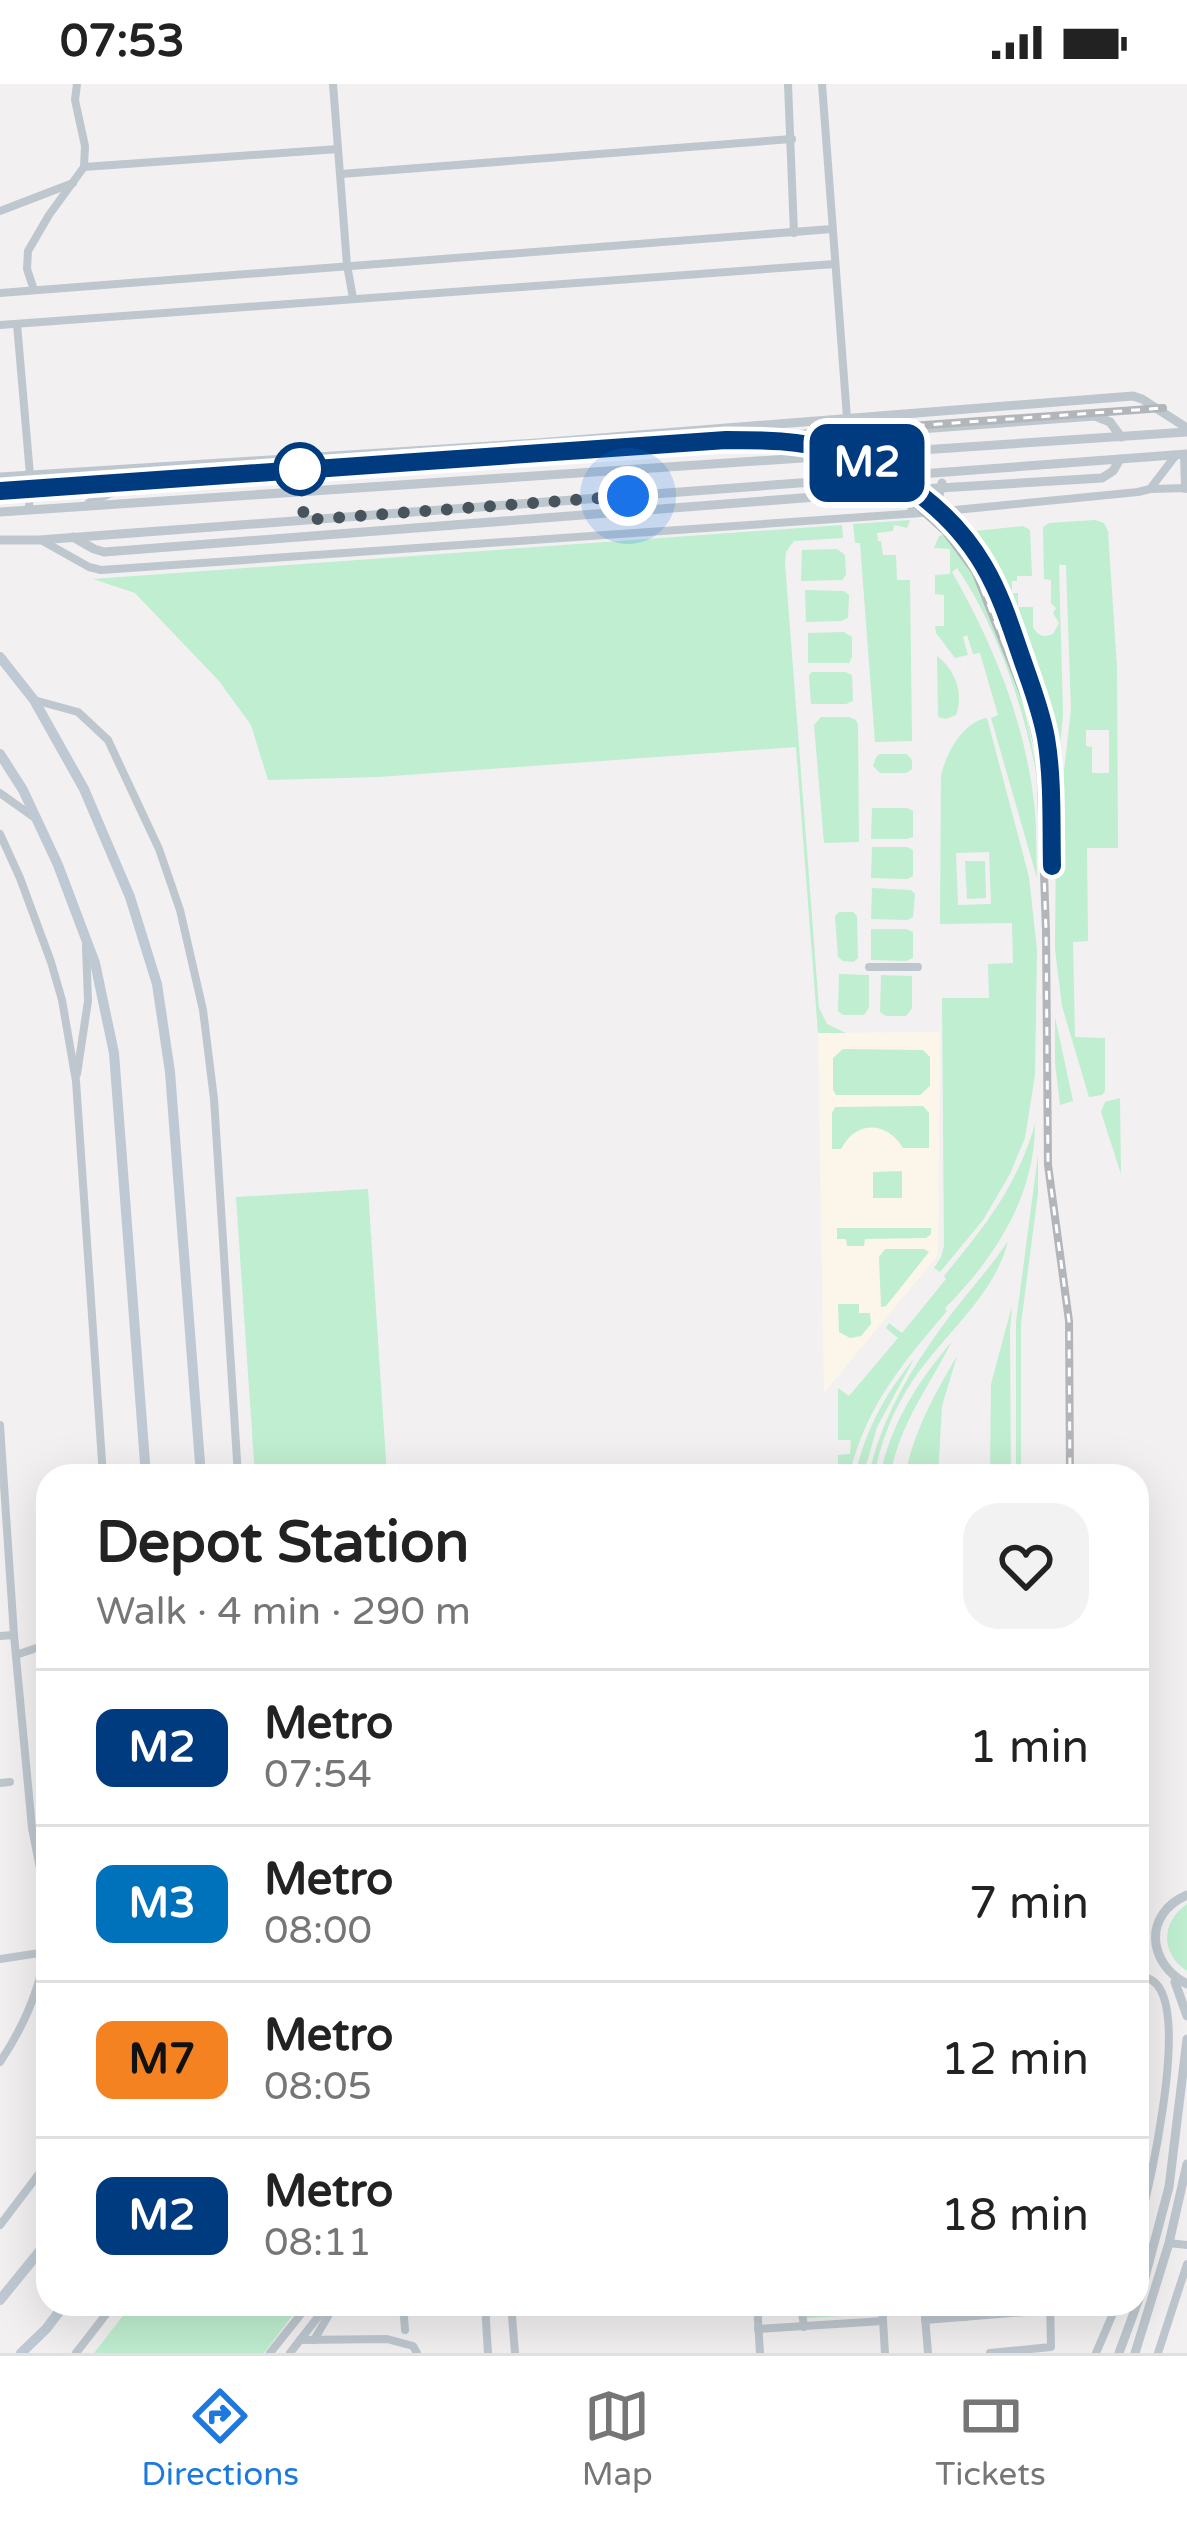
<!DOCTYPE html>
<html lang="en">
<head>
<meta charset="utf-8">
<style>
  :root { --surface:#fff; --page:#f2f2f2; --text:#222; --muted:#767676; --line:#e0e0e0; --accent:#1e79de }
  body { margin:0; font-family:"Varela Round",sans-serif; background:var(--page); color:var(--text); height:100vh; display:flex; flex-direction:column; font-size:45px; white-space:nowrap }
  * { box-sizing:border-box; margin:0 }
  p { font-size:39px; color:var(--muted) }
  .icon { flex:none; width:66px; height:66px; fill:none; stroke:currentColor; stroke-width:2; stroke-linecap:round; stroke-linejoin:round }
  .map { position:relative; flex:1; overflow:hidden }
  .panel { position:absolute; left:36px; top:1380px; width:1113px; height:852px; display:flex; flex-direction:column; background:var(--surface); border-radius:36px; box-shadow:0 12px 48px #0002 }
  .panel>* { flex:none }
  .badge { padding:0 24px; border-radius:18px; font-size:42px; line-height:78px }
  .you { position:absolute; width:60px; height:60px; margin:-30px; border:9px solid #fff; border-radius:50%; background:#1a73e8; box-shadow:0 0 0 18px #1a73e833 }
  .map>.badge { position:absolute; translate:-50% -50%; box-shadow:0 0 0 6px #fff }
  .round { display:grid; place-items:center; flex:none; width:126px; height:126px; border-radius:36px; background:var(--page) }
  .headline { display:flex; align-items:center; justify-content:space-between; height:204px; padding:0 60px }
  h1 { font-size:57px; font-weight:700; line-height:90px }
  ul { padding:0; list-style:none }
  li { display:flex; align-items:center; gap:36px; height:156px; padding:0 60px; border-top:3px solid var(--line) }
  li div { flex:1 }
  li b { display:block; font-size:45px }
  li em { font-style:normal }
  li .badge { min-width:132px; font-weight:700; text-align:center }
  .status { display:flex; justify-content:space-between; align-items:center; height:84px; padding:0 60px; background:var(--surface); direction:ltr }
  .status svg { height:33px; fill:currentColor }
  .dock { display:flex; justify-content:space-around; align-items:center; height:168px; border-top:3px solid var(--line); background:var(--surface); font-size:33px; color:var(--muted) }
  .dock a { display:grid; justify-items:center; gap:6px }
  .dock .selected { color:var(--accent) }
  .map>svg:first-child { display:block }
  .commercial { fill:#fcf6ea }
  .green { fill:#bfeed0; fill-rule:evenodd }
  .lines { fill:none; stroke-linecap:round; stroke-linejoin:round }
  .minor { stroke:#bec7ce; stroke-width:8 }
  .tertiary { stroke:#bec7ce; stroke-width:9 }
  .secondary { stroke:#bec9d3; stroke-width:10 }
  .rail-casing { stroke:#b2b5ba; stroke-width:8 }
  .rail { stroke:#fff; stroke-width:3; stroke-dasharray:9; stroke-linecap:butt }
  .line-casing { stroke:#fff; stroke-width:27 }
  .line { stroke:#003b80; stroke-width:18 }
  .walk { stroke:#48545d; stroke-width:12; stroke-dasharray:0 21.6 }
  .stop-dot { fill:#fff; stroke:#003b80; stroke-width:6 }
</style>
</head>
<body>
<div class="status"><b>07:53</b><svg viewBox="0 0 49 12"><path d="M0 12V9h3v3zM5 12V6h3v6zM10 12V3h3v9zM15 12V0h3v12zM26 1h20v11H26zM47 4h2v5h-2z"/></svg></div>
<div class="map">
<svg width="1187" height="2269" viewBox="0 0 1187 2269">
  <rect width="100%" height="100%" fill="#f2f0f0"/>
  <!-- commercial -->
  <polygon class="commercial" points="940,948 938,1171 824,1309 818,949"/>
  <!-- green -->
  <g class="green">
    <polygon points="910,436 907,444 894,441 893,447 877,449 878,457 881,457 883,471 896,471 897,496 910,496 912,657 875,658 860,459 855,459 853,440"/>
    <path d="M1095 436 1104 439 1108 447 1117 584 1118 764H1087L1088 857 1073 858 1075 953 1105 954V1007L1102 1011 1089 1013 1062 922 1055 865 1056 756 1071 626 1066 481H1059L1063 631 1055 712C1052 620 1020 524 966 448L1023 442 1030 446 1032 492H1017V497H1012V509H1018V523H1033V543C1038 552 1044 554 1053 550L1059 539 1053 529 1056 524 1051 519V496L1044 495 1043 443 1049 439ZM1086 646H1109V689H1092V663L1086 662Z"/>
    <polygon points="842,441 843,454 794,457 786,468 785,479 819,924 827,940 846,949 818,949 796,663 379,693 268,696 251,641 219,597 135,509 93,495"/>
    <path d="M946 450C998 516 1029 622 1039 704 1027 633 998 543 957 484L952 488C993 560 1024 635 1034 718 1037 743 1036 769 1037 794L991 634 998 631 980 569 973 570 967 551 963 553 968 571 955 574 936 549 935 542H944V511L935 510V491L950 490V465L934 464 939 452Z"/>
    <polygon points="837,465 845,471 846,491 842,496 801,497 802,466"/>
    <polygon points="805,506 844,507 849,511 848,534 841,537 806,538"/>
    <polygon points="844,548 852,553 852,573 849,579 808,579 808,549"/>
    <path d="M937 572C955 586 964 609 956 631L946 635 938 633Z"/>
    <polygon points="812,588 845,588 852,591 853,617 846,620 811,620 809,591"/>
    <polygon points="821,633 849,633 856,636 858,641 859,758 824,759 814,641"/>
    <path d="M987 634 1029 793 1037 866 1035 991 1025 1054 1010 1090 983 1136 940 1188 934 1184 941 1173 944 1162 942 914H989L988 880 1013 879 1012 839 940 840 941 691C947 668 963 638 987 634ZM989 768 991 820 958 821 956 769Z"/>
    <polygon points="880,670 907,670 912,676 912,685 906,689 880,689 873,682 876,673"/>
    <polygon points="872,724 907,724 913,727 913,753 907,755 871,755"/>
    <polygon points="872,763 907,763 913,766 913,792 907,795 871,794"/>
    <polygon points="965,777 985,777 986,814 967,815"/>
    <polygon points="872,804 911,806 915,810 913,833 907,836 871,835"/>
    <polygon points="839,828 853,828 857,832 858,874 854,878 843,877 838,873 835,832"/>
    <polygon points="871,845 906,845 913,848 913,874 906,877 871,876"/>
    <polygon points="839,890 869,891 869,923 864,931 843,931 838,927"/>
    <polygon points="881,891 912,892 912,924 906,932 886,932 880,928"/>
    <polygon points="1055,933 1073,1017 1060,1021 1055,979"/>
    <polygon points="843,965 923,966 930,973 930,1002 920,1011 836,1011 833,1006 833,974"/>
    <polygon points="1120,1014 1121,1090 1101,1028 1105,1018"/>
    <path d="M923 1022 929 1029V1064H903C887 1037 856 1036 841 1065H832V1029L835 1023Z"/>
    <path d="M1035 1040C1035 1112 995 1174 945 1224L947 1227C901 1281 866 1322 849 1392H838V1371L850 1370 851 1356H838V1304L849 1312 898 1254 886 1244 889 1239 902 1249 946 1195 944 1192C984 1143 1017 1103 1035 1040Z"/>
    <polygon points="1038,1071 1038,1109 1021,1240 1021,1392 1016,1392 1016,1238"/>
    <polygon points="902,1087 902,1114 873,1114 873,1088"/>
    <polygon points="368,1105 387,1392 255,1392 236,1113"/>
    <polygon points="837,1144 931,1144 931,1150 926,1154 865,1155 864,1162 847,1162 846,1155 837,1155"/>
    <path d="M1008 1157C995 1211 944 1250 913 1296 893 1326 881 1357 874 1392H869C880 1336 911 1285 944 1240 965 1211 989 1186 1008 1157Z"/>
    <polygon points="885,1165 924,1165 929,1168 886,1222 881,1223 879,1173"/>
    <polygon points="838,1220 859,1220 859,1229 870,1229 871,1240 861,1252 850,1254 839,1248"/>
    <polygon points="1012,1222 1010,1246 1011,1392 990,1392 991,1300"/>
    <path d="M952 1257C928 1305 901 1336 890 1392H880C891 1339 918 1298 952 1257Z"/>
    <path d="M957 1272 942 1322 938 1392H905C914 1347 934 1311 957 1272Z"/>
    <path d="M914 1275 877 1343 863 1392H855C865 1347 885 1310 914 1275Z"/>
    <path d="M1187 1820V1887C1160 1869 1161 1838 1187 1820Z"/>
    <polygon points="132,2220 301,2220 264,2269 94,2269"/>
    <polygon points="806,2220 875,2220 876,2230 807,2234"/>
  </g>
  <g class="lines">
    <!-- minor -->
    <g class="minor">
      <polyline points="333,0 347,181 353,214"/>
      <polyline points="788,0 794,149"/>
      <polyline points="822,0 847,334"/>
      <polyline points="84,83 338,65"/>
      <polyline points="341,90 792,55"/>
      <polyline points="0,127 73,99"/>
      <polyline points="34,206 27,185 28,167 49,131 84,83 85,62 75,16 77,0"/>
      <polyline points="0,209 832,145"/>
      <polyline points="17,240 30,391 29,426"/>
      <polyline points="0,241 835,180"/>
      <polyline points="1184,370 1185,405"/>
      <polyline points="1152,405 1187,404"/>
      <polyline points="41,456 89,483 101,486 935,428 1138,408 1150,405 1176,371"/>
      <polyline points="34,616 78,628 108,656 159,765 180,826 203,926 214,1015 238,1392"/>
      <polyline points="0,709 35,734"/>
      <polyline points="0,750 20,794 51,878 62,916 76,997 103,1392"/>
      <polyline points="869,883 918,883"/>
      <polyline points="77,990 88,917 86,862"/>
      <polyline points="0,1341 14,1551 32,1744 48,1825"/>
      <polyline points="0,1552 14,1551"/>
      <polyline points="16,1571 48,1560"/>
      <polyline points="0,1699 10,1698"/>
      <polyline points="0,1875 46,1868"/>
      <path d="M1137 1889C1146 1893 1155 1896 1160 1905 1185 1947 1150 2101 1137 2149"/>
      <path d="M0 1978C25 1941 43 1897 48 1852"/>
      <polyline points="0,2141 48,2078"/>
      <polyline points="1169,2159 1187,2161"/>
      <polyline points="403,2220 405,2246"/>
      <polyline points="485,2220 488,2269"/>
      <polyline points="511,2220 515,2269"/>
      <polyline points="757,2220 760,2269"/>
      <polyline points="801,2220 804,2243"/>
      <polyline points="882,2220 885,2269"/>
      <polyline points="924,2220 928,2269"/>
      <polyline points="964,2220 965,2233"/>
      <polyline points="925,2236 1050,2226 1088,2220"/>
      <polyline points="758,2245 883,2237"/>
      <polyline points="300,2256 387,2255 413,2262 417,2269"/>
      <polyline points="314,2256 335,2220"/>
      <polyline points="76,2269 114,2220"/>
      <polyline points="270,2269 309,2220"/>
      <polyline points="290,2269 328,2220"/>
      <polyline points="990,2269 1051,2263 1050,2220"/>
      <polyline points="1096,2269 1117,2220"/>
      <polyline points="1158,2269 1187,2180"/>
    </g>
    <!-- tertiary -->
    <g class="tertiary">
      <polyline points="905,391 913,429"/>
      <polyline points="0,393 537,359 1133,312 1142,315 1187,344"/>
      <polyline points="89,419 121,404 1095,332 1110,338 1121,353"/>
      <polyline points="0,428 1187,348"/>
      <polyline points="935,428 942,399"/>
      <polyline points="73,453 94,465 104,468 906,406 1102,394 1113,387 1120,375"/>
      <polyline points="0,456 39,456 1187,370"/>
      <path d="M1187 1811C1143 1830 1147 1879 1187 1900"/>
      <polyline points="1175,1898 1187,1932"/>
      <polyline points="1119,2269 1140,2212 1169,2103 1187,1955"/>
      <polyline points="1135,2269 1169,2159 1187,2080"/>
    </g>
    <!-- secondary -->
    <g class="secondary">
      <polyline points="0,573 34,616 84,705 130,813 157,900 170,988 201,1392"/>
      <polyline points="0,670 23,706 58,781 95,879 114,969 146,1392"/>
      <polyline points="0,2216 48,2157"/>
      <polyline points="21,2269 46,2245 65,2220"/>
    </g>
    <defs>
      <g id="rail">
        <polyline points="772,352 1163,324"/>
        <polyline points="497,378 731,361 784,364 818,370 866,388 910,415 946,448 975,487 1030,626 1040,673 1046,847 1048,1081 1069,1237 1070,1392"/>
        <polyline points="0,407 515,371"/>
      </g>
    </defs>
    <!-- rail casing -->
    <use href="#rail" class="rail-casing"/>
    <!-- rail -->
    <use href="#rail" class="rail"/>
  </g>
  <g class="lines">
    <defs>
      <path id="line" d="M0 407 726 356C763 356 799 356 835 367 895 385 952 427 984 482 1001 511 1011 543 1022 575 1031 601 1041 626 1046 654 1053 695 1051 739 1052 782"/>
    </defs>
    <!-- line casing -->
    <use href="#line" class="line-casing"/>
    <!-- line -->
    <use href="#line" class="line"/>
    <!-- walk -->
    <polyline class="walk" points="300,385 304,436 628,412"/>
  </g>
  <!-- markers -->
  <circle class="stop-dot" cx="300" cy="385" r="24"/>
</svg>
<div class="you" style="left:628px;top:412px"></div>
<b class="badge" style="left:867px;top:379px;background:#003b80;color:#fff">M2</b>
<section class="panel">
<div class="headline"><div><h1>Depot Station</h1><p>Walk · 4 min · 290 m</p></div><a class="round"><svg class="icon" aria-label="heart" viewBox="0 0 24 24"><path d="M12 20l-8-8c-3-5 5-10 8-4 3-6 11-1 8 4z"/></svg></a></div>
<ul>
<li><span class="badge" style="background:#003b80;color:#fff">M2</span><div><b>Metro</b><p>07:54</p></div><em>1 min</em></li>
<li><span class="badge" style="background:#0072bc;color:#fff">M3</span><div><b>Metro</b><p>08:00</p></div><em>7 min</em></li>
<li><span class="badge" style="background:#f58220;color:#111">M7</span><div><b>Metro</b><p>08:05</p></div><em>12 min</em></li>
<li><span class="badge" style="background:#003b80;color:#fff">M2</span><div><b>Metro</b><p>08:11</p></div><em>18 min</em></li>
</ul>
</section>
</div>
<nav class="dock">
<a class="selected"><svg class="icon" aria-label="directions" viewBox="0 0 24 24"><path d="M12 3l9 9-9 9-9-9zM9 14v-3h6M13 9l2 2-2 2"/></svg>Directions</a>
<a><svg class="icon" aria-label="map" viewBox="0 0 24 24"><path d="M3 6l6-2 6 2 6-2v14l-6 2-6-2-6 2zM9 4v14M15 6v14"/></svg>Map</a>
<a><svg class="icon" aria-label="tickets" viewBox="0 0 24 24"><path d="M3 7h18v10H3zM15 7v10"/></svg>Tickets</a>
</nav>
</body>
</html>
